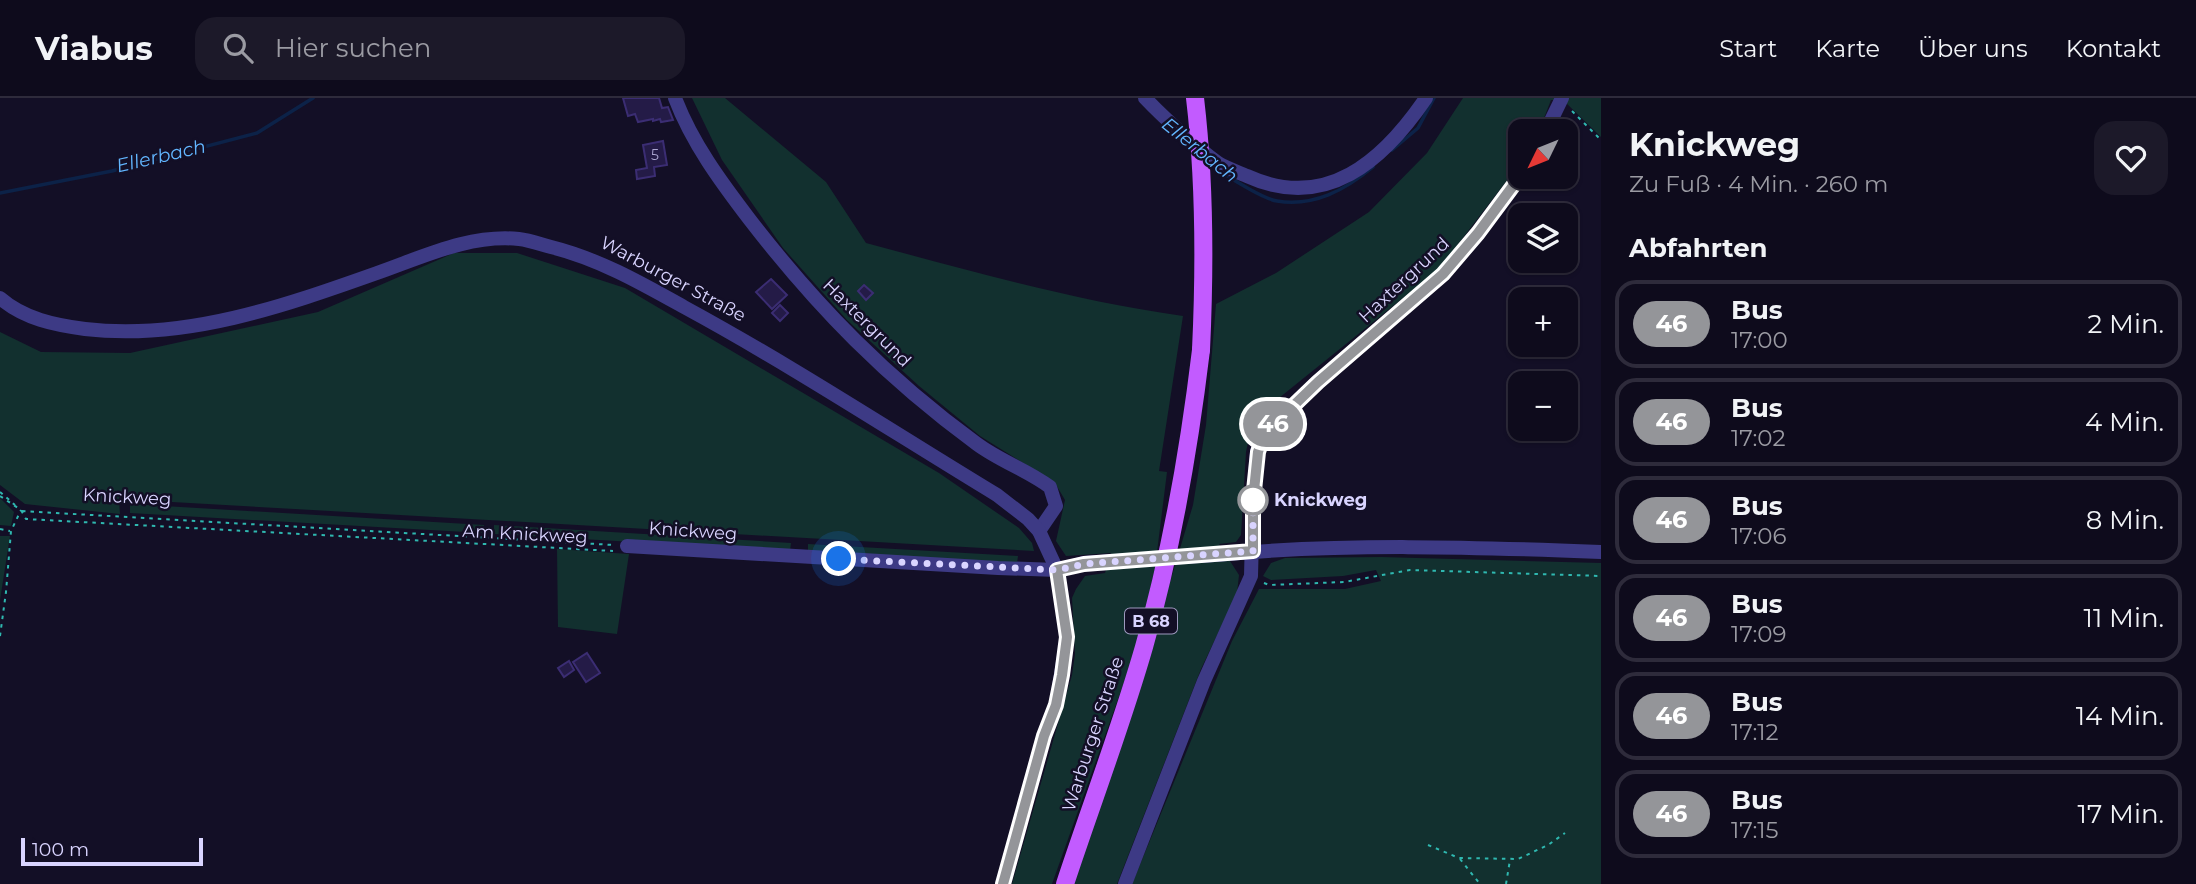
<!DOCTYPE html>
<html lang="de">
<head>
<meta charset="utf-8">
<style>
  :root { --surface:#0e0b1c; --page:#1c1929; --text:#f1f3f6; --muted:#9b9ba3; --line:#2e2b3b }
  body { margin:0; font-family:Montserrat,sans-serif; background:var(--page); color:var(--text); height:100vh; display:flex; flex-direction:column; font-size:26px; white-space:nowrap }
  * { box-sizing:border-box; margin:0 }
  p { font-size:23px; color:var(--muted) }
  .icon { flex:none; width:38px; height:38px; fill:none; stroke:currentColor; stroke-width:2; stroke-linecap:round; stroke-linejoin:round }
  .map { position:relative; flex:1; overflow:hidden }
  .side { display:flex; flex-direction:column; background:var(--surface); width:595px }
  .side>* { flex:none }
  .badge { padding:0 14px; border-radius:23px; font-size:24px; line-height:46px }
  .needle { width:46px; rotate:227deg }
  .buttons { position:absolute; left:1508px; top:21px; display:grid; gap:14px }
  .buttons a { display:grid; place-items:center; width:70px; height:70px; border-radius:14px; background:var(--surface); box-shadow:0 2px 5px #0004,0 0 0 2px var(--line); font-size:35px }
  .scale { position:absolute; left:21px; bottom:18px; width:182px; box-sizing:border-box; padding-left:7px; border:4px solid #d9d4ff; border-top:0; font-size:19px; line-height:24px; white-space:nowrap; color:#d9d4ff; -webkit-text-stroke:5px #130f26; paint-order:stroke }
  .you { position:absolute; width:35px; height:35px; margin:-18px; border:5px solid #fff; border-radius:50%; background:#1a73e8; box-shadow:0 0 0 10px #1a73e833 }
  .map>.badge { position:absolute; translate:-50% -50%; box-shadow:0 0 0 4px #fff }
  h2 { padding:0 28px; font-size:26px; line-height:63px }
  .round { display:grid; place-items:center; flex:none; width:74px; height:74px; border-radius:21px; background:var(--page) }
  .head { display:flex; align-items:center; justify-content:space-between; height:119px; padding:0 28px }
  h1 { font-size:33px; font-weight:700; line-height:52px }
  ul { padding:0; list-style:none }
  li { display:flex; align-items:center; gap:21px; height:88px; margin:0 14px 10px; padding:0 14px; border:4px solid var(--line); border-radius:21px }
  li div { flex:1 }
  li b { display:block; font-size:26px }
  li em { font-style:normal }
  li .badge { min-width:77px; font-weight:700; text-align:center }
  header { display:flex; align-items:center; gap:42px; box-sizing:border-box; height:98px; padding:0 35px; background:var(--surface); border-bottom:2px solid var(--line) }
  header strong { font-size:33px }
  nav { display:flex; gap:38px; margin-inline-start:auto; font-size:24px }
  .search { width:490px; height:63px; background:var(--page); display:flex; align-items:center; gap:18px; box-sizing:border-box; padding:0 24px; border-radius:21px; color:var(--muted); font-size:26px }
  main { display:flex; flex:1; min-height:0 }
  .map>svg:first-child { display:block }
  .green { fill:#12302f }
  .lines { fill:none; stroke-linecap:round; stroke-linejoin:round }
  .stream { stroke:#0c2248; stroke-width:3.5 }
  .building { fill:#241b47; stroke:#3b2d73; stroke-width:2 }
  .path { stroke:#2fb8b0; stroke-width:2; stroke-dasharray:3.5 5; stroke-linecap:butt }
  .minor { stroke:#3d3a85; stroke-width:14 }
  .major { stroke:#c25bff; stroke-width:18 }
  .minor-bridge { stroke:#3d3a85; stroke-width:14 }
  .major-bridge { stroke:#c25bff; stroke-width:18 }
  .line-casing { stroke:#fff; stroke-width:16 }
  .line { stroke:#949599; stroke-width:10 }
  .walk { stroke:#d9d4ff; stroke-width:7; stroke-dasharray:0 12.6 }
  .stop-dot { fill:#fff; stroke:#949599; stroke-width:3.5 }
  .labels { text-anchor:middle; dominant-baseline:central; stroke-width:5; stroke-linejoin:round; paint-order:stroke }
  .number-label { font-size:14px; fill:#aca6d1 }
  .shield { fill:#130f26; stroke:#9e99be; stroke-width:2 }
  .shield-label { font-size:16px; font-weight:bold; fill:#d9d4ff }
  .street-label { font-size:18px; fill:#d9d4ff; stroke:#130f26 }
  .stop-label { font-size:18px; font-weight:bold; fill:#d9d4ff; stroke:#130f26; text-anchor:start }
  .water-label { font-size:19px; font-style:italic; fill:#62b6ff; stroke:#130f26 }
</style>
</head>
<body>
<header>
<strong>Viabus</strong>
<div class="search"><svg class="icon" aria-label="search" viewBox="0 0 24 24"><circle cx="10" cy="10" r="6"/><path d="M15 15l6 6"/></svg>Hier suchen</div>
<nav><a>Start</a><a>Karte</a><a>Über uns</a><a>Kontakt</a></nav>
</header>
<main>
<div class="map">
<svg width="1601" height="786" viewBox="0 0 1601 786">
  <rect width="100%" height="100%" fill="#130f26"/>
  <!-- green -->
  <g class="green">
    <path d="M692 0H725L826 84 866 145C971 173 1075 203 1183 218L1159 373 1167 374 1155 470 1137 548 1052 786H1012L1072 577 1075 556 1072 500 1076 491 1085 478 1105 475 1111 455 1066 458 1056 443 1065 402 1055 385 980 338 919 288 847 222 783 150 722 62Z"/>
    <polygon points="1463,0 1601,0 1601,39 1563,2 1551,2 1539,33 1521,33 1521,64 1439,171 1253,321 1246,354 1241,437 1236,444 1219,446 1239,477 1237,495 1201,571 1117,786 1073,786 1150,551 1193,407 1206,327 1216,206 1276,175 1369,114 1427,55"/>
    <polygon points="454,155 517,155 625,190 939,375 1019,430 1032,445 1034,453 119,401 120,416 25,406 0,387 0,234 41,254 130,255 318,214"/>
    <polygon points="0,400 14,414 11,428 0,427"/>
    <polygon points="130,406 484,427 483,435 130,415"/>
    <polygon points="494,427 791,445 790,453 494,436"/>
    <polygon points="0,438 10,438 0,502"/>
    <polygon points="808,446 1018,458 1017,465 808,455"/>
    <polygon points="557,451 629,456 617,536 558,529"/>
    <polygon points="1381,459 1601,465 1601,786 1132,786 1232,543 1259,491 1345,491 1381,483 1376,472 1343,478 1271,482 1263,478 1271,465 1285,460"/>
  </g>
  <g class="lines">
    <!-- stream -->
    <g class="stream">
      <polyline points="1392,52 1418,30 1434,0"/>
      <path d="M1223 75C1235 83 1264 101 1277 103 1314 109 1345 92 1373 69"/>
      <polyline points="0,95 112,73 257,35 313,0"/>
    </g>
  </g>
  <!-- building -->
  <g class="building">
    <polygon points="623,0 659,0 662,10 668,9 673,22 661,24 660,21 653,23 653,21 638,24 635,16 628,18"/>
    <polygon points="663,43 667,67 654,69 655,78 637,81 636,72 647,70 643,47"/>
    <polygon points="771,181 787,197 772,211 756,194"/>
    <polygon points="864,187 873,195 866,202 858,193"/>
    <polygon points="780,207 788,215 780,223 772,215"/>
    <polygon points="587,555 600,575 586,584 573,564"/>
    <polygon points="569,563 574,572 564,579 558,570"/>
  </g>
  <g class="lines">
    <!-- path -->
    <g class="path">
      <polyline points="1572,13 1601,42"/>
      <polyline points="0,394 15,407"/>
      <polyline points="0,398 21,412 26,421 613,453"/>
      <polyline points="22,413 614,447"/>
      <polyline points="0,431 10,433"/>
      <polyline points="1264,485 1269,487 1344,484 1410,472 1601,478"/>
      <polyline points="0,538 6,494 11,433 21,412"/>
      <polyline points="1428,747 1459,760 1518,761 1548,747 1565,735"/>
      <polyline points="1460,761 1480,786"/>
      <polyline points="1506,786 1510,762"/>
    </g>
    <!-- minor -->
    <g class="minor">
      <path d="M675 0C692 45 721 84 750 122 818 210 887 280 977 346 1000 363 1027 372 1050 389L1056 408 1039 433"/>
      <path d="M1145 0C1164 20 1196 49 1218 65 1226 70 1238 74 1247 78 1326 114 1383 63 1426 0"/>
      <polyline points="1546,33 1562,0"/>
      <path d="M0 200C24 221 55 227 85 231 185 243 284 208 377 175 423 159 469 136 519 141 529 142 540 146 551 149 599 161 641 185 684 209 791 267 893 334 997 397L1028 421 1039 433 1057 472 1067 539 1056 607 1044 638 1003 786"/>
      <polyline points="627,448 998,470 1057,472 1084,465"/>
      <path d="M1215 457C1343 445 1473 449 1601 454"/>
      <polyline points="1125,786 1204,583 1251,478 1253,402 1257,354 1264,336 1318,284 1443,176 1478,136 1521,77"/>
    </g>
    <!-- major -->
    <path class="major" d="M1065 786C1091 707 1121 629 1144 549 1172 451 1189 352 1201 252"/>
    <!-- minor-bridge -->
    <polyline class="minor-bridge" points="1084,465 1215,457"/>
    <!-- major-bridge -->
    <path class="major-bridge" d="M1195 0C1205 84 1205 167 1201 252"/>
  </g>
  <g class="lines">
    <defs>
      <polyline id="line" points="1003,786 1044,638 1056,607 1062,577 1067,539 1057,472 1084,466 1253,453 1253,402 1258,354 1264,336 1318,284 1443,176 1478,135 1521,77"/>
    </defs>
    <!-- line casing -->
    <use href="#line" class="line-casing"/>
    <!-- line -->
    <use href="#line" class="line"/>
    <!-- walk -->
    <polyline class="walk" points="839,461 1057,472 1084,466 1253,453 1253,402"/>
  </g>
  <!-- markers -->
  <circle class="stop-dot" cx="1253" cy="402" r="14"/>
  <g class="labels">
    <!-- number labels -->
    <g class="number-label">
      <text x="655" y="57">5</text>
    </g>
    <!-- shield labels -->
    <rect class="shield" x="1125" y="510.5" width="52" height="25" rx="5"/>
    <g class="shield-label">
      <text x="1151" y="523">B 68</text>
    </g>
    <!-- street labels -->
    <g class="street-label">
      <text transform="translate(673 181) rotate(28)">Warburger Straße</text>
      <text transform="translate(1404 182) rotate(-43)">Haxtergrund</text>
      <text transform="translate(867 225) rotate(45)">Haxtergrund</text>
      <text transform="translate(127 399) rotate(3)">Knickweg</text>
      <text transform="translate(693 433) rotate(4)">Knickweg</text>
      <text transform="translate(525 436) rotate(3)">Am Knickweg</text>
      <text transform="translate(1093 636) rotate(-72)">Warburger Straße</text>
    </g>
    <!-- stop labels -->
    <g class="stop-label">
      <text x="1274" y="402">Knickweg</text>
    </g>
    <!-- water labels -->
    <g class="water-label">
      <text transform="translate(1200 52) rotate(39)">Ellerbach</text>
      <text transform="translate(161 58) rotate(-13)">Ellerbach</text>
    </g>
  </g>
</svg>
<div class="buttons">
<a><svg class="needle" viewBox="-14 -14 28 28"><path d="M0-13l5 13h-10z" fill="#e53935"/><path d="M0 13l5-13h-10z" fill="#9b9ba3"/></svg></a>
<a><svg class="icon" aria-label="layers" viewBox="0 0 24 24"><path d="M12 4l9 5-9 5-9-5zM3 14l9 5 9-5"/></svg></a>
<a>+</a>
<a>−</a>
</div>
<div class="scale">100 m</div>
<div class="you" style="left:839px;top:461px"></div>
<b class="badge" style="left:1273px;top:326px;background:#949599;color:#fff">46</b>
</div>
<section class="side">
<div class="head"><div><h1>Knickweg</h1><p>Zu Fuß · 4 Min. · 260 m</p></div><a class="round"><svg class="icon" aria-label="heart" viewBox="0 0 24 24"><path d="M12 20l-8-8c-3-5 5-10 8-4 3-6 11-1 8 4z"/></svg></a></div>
<h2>Abfahrten</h2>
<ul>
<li><span class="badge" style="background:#949599;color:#fff">46</span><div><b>Bus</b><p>17:00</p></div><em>2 Min.</em></li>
<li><span class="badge" style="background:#949599;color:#fff">46</span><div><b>Bus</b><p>17:02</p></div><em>4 Min.</em></li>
<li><span class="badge" style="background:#949599;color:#fff">46</span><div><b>Bus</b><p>17:06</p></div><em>8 Min.</em></li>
<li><span class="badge" style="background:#949599;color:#fff">46</span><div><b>Bus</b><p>17:09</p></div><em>11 Min.</em></li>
<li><span class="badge" style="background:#949599;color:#fff">46</span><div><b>Bus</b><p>17:12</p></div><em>14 Min.</em></li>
<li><span class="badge" style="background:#949599;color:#fff">46</span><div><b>Bus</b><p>17:15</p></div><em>17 Min.</em></li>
</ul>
</section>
</main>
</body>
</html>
